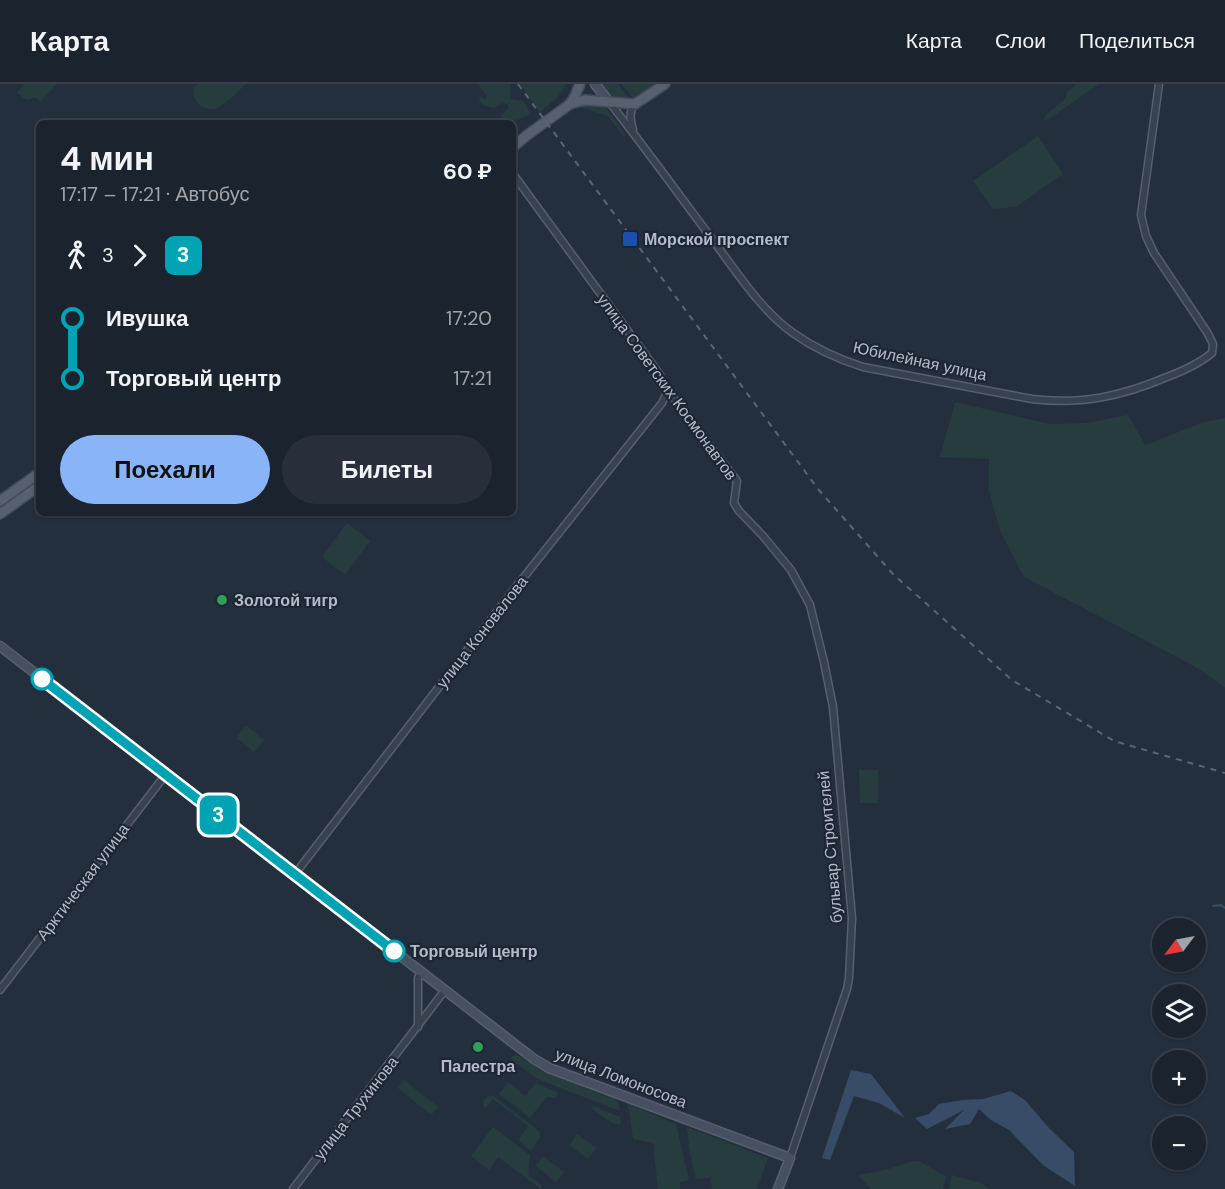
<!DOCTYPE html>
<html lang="ru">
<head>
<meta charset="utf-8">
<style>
  :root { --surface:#1b232e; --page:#282f3a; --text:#f1f3f6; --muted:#a0a4aa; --line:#39404a; --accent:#8ab4f8 }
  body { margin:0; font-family:"DM Sans",sans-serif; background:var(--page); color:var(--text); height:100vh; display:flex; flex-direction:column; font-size:22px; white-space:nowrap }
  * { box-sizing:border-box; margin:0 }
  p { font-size:20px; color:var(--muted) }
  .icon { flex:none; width:33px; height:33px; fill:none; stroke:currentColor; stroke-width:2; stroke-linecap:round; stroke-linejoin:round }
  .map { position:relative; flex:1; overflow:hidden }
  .details { position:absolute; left:36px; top:36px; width:480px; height:396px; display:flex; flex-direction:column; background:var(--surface); border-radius:9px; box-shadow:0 2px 4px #0004,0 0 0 2px var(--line) }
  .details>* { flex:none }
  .badge { padding:0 12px; border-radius:9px; font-size:21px; line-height:39px }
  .needle { width:39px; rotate:238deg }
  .controls { position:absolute; left:1152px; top:834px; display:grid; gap:12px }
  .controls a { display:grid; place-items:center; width:54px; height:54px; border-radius:50%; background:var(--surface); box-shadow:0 2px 4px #0004,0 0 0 2px var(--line); font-size:30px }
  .map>.badge { position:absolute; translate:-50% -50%; box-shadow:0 0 0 3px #fff }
  .legs { display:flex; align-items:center; gap:9px; height:66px; padding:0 24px; font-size:20px }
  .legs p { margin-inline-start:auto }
  .summary { display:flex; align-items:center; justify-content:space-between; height:102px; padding:0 24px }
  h1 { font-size:33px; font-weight:700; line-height:45px }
  .action { display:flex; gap:12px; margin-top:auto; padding:12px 24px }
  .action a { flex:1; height:69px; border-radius:36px; background:var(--accent); color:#111; font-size:24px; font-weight:700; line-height:69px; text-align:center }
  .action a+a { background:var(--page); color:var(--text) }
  ul { padding:0 24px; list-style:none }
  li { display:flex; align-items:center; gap:21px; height:60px; font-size:22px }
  li i { display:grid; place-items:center; width:9px; height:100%; margin:0 8px; background:currentColor }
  li i::after { content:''; width:15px; height:15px; margin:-8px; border:4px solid; border-radius:50%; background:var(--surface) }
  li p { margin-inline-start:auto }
  li:first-child i { background:linear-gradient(#0000 50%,currentColor 0) }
  li:last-child i { background:linear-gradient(currentColor 50%,#0000 0) }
  header { display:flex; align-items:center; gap:36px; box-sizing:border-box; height:84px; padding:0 30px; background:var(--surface); border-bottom:2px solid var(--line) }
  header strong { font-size:28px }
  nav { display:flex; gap:33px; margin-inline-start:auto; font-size:21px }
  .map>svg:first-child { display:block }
  .green { fill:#263c3f }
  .water { fill:#394c67 }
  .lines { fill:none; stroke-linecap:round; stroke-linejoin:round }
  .stream { stroke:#394c67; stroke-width:2 }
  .street-casing { stroke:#565f6c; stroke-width:9 }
  .secondary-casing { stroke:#565f6c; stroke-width:11 }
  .primary-casing { stroke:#414a57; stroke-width:12 }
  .street { stroke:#38414e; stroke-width:6 }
  .secondary { stroke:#465061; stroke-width:8 }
  .primary { stroke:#56606e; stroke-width:9 }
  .rail { stroke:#5a6575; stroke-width:2; stroke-dasharray:6 6; stroke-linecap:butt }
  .line-1-casing { stroke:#fff; stroke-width:14 }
  .line-1 { stroke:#00a3b4; stroke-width:9 }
  .transit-dot { fill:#1a4fb4; stroke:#1d2633; stroke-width:2 }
  .leisure-dot { fill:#2e9e5b; stroke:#1d2633; stroke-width:2 }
  .stop-1-dot { fill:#fff; stroke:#00a3b4; stroke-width:3 }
  .labels { text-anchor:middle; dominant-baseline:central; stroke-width:4.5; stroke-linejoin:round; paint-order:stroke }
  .poi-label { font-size:16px; font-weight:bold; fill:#b4bcc9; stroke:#1d2633; text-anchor:start }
  .street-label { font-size:16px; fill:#b4bcc9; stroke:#1d2633 }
  .stop-label { font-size:16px; font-weight:bold; fill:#b4bcc9; stroke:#1d2633; text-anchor:start }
</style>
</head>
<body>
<header>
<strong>Карта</strong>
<nav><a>Карта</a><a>Слои</a><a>Поделиться</a></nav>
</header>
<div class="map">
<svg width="1225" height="1105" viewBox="0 0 1225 1105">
  <rect width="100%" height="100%" fill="#242f3e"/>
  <!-- green -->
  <g class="green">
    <polygon points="22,0 57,0 40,18 37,14 35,16 36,13 27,16 17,9 23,1"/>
    <path d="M197 0H246C238 7 226 20 217 24 202 30 187 12 197 0Z"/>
    <polygon points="478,0 510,0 510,15 524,17 527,22 530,30 517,36 503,35 500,32 509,24 507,20 503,19 494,24 483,21 479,15 480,12 484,15 486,14 486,11"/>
    <polygon points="520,0 566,0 558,13 540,28"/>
    <path d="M598 0H618L629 15C615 14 607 10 598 0Z"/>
    <polygon points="622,0 660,0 637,15 633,14"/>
    <polygon points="1077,0 1099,0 1046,37 1044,35 1047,30 1065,15 1067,8"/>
    <polygon points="597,21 606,24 626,51 624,53 608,32 577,22"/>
    <polygon points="1038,52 1063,90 1016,123 993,125 973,97"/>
    <polygon points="955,318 1050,340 1087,339 1128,331 1145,361 1204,338 1225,334 1225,604 1204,588 1175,572 1024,493 1000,447 989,407 989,375 940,373"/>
    <polygon points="347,439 370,457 345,491 322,473"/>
    <polygon points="246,641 264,656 254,668 236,654"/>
    <polygon points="859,686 878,686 878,719 860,719"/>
    <polygon points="516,971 521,973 542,987 618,1017 620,1027 537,995 511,975 513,972"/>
    <polygon points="404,996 438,1023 431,1031 398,1004"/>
    <polygon points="508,998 525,1012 536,999 558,1009 555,1014 547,1013 530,1034 499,1010"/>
    <path d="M488 1012H494L539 1047C542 1054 535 1061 531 1067L518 1056 528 1042 493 1015 485 1025C481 1020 483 1016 488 1012Z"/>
    <polygon points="628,1020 676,1040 689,1096 680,1098 680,1105 658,1105 653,1059 633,1055"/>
    <polygon points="593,1022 620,1033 621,1040 614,1040 592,1025"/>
    <polygon points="493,1043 530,1071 528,1091 541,1101 541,1105 498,1073 489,1086 471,1072"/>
    <polygon points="687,1043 768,1074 757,1105 712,1105 710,1094 696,1095 690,1070"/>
    <polygon points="577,1050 596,1064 588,1075 569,1061"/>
    <polygon points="543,1072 564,1088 556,1098 536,1082"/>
    <polygon points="918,1077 946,1092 943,1105 871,1105 858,1091 885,1086 910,1078"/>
    <polygon points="952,1091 981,1099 989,1105 949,1105"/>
  </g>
  <!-- water -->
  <g class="water">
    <polygon points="851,986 871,990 905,1034 879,1019 854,1012 830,1076 822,1074"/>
    <polygon points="1011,1007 1025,1016 1048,1043 1074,1068 1075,1102 1043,1081 1009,1046 991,1036 979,1025 970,1040 945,1045 964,1026 927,1045 915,1034 929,1030 939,1020 962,1016 983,1015"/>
  </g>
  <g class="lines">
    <!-- stream -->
    <polyline class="stream" points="1213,822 1221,821 1225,824"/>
    <defs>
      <g id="street">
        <path d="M610 19C646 65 680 112 715 159 738 190 761 226 793 249 814 264 838 275 863 283L1032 315C1082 321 1122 312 1167 293 1183 287 1199 280 1212 269L1213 260 1207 248 1154 169 1146 152 1141 131 1159 0"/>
        <path d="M633 46C631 37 628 28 635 20"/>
        <polyline points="513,90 660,291 667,305 737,397 734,419 739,427 763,452 791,486 810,521 824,578 833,623 852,834 849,894 847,905 790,1074"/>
        <polyline points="295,790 512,508 662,319 666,311 667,305"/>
        <polyline points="0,906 166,690"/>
        <polyline points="418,943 418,894 421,888"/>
        <polyline points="293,1105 445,906"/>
      </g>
      <g id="secondary">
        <polyline points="595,0 610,19"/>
        <polyline points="0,562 534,975 549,984 790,1074 778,1105"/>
      </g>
      <g id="primary">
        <polyline points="570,20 575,12 580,0"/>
        <polyline points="513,63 526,52 570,20 585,16 635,20 665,0"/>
        <polyline points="0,417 39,389"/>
        <polyline points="0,430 39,402"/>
      </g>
    </defs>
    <!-- street casing -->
    <use href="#street" class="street-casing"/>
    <!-- secondary casing -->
    <use href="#secondary" class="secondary-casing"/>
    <!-- primary casing -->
    <use href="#primary" class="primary-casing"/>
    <!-- street -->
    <use href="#street" class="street"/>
    <!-- secondary -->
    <use href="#secondary" class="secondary"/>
    <!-- primary -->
    <use href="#primary" class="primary"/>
    <!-- rail -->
    <polyline class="rail" points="518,0 818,405 893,490 1012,596 1114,657 1225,689"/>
  </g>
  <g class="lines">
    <defs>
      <polyline id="line-1" points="42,595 394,867"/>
    </defs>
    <!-- line-1 casing -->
    <use href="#line-1" class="line-1-casing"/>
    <!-- line-1 -->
    <use href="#line-1" class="line-1"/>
  </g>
  <!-- markers -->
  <rect class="transit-dot" x="622" y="147" width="16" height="16" rx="3"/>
  <g class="leisure-dot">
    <circle cx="222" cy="516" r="6"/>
    <circle cx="478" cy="963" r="6"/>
  </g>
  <g class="stop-1-dot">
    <circle cx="42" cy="595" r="10"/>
    <circle cx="394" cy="867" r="10"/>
  </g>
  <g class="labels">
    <!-- poi labels -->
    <g class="poi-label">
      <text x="644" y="155">Морской проспект</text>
      <text x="234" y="516">Золотой тигр</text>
      <text x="478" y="982" text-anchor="middle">Палестра</text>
    </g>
    <!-- street labels -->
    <g class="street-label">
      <text transform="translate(920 277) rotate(12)">Юбилейная улица</text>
      <text transform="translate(667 303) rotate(54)">улица Советских Космонавтов</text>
      <text transform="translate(482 548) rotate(-52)">улица Коновалова</text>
      <text transform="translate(830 763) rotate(-95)">бульвар Строителей</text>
      <text transform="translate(83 798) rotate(-53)">Арктическая улица</text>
      <text transform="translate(621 994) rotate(21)">улица Ломоносова</text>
      <text transform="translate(356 1024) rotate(-52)">улица Трухинова</text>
    </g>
    <!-- stop labels -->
    <g class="stop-label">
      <text x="410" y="867">Торговый центр</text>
    </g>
  </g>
</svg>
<div class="controls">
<a><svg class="needle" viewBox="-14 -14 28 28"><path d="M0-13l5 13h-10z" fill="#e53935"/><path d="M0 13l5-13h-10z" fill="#a0a4aa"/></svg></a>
<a><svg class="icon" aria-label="layers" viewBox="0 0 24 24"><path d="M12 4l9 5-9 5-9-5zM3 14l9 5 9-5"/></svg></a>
<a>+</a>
<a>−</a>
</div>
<b class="badge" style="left:218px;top:731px;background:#00a3b4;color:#fff">3</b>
<section class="details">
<div class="summary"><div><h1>4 мин</h1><p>17:17 – 17:21 · Автобус</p></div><b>60 ₽</b></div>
<div class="legs"><svg class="icon" aria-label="walk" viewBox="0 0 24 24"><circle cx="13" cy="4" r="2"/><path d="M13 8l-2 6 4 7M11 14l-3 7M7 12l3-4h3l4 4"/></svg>3<svg class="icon" aria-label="forward" viewBox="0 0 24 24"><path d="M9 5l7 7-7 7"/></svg><b class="badge" style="background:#00a3b4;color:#fff">3</b></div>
<ul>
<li><i style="color:#00a3b4"></i><b>Ивушка</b><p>17:20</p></li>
<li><i style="color:#00a3b4"></i><b>Торговый центр</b><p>17:21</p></li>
</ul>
<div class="action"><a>Поехали</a><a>Билеты</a></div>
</section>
</div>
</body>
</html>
